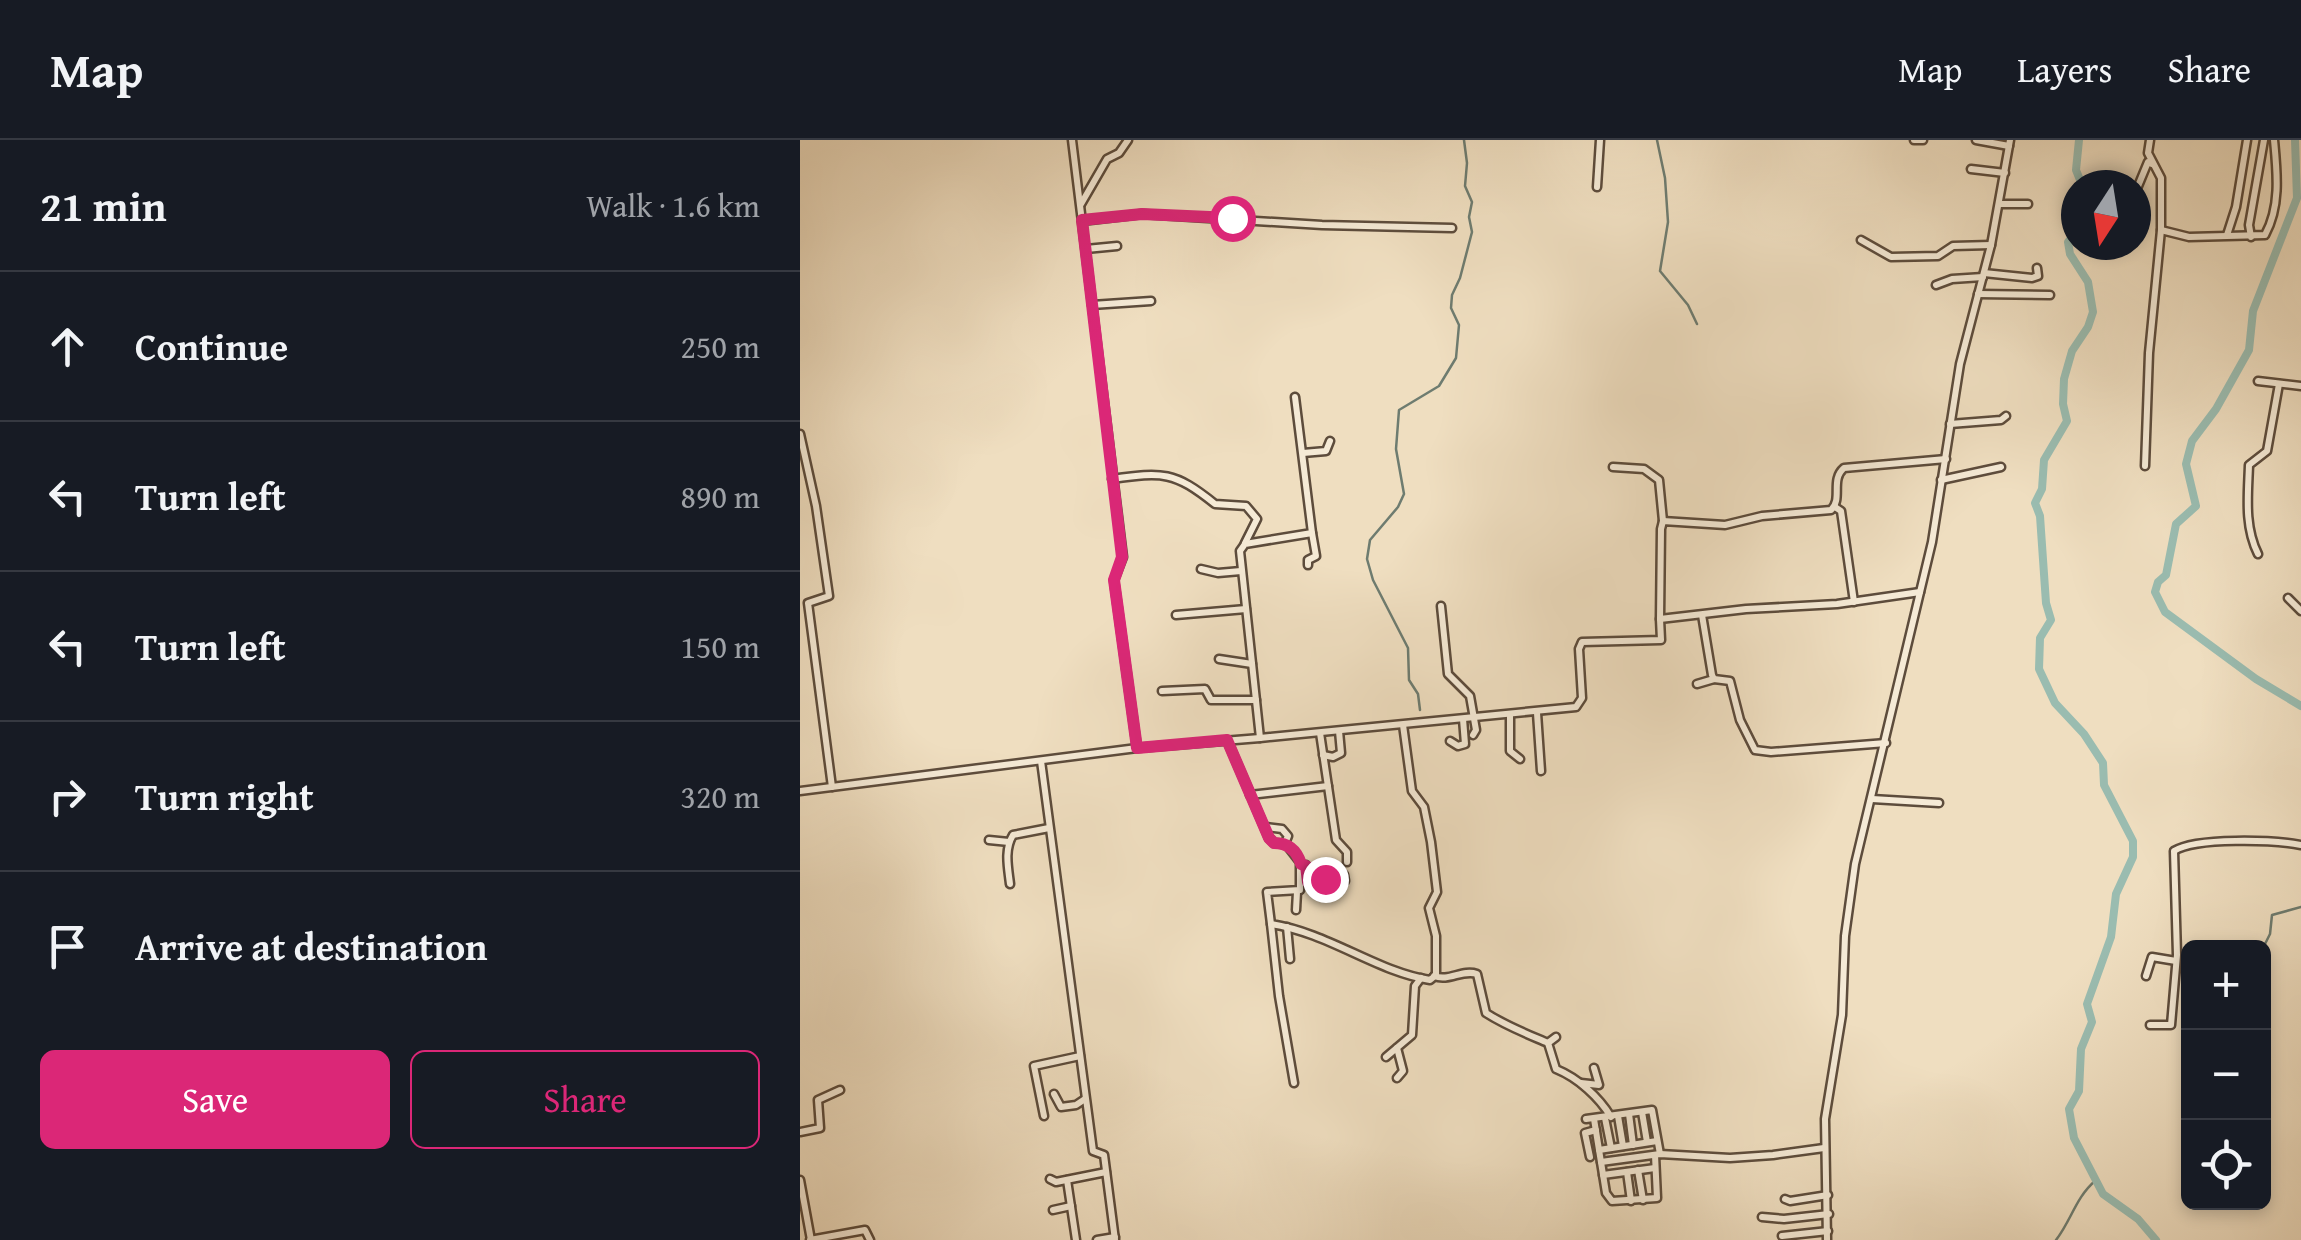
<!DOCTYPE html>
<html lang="en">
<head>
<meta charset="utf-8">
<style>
  body { margin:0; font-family:"Gentium Book Plus",serif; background:#242831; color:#f1f3f6 }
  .controls { position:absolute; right:30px; bottom:30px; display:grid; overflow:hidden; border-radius:15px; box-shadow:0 5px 15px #0003 }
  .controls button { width:90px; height:90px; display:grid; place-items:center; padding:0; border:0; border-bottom:2px solid #363941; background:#171b24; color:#f1f3f6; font:50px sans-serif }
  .compass { position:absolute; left:1261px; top:30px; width:90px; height:90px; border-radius:50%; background:#171b24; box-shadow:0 5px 15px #0003; rotate:192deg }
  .stop { position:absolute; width:30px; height:30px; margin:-22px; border:8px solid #db2777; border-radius:50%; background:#fff }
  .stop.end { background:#db2777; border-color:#fff; box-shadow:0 2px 10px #0008 }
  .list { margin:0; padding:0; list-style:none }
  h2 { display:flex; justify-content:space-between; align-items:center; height:130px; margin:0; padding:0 40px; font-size:42px }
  h2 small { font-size:32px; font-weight:400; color:#9ea1a6 }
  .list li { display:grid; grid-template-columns:65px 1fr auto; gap:30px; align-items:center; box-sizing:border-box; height:150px; padding:0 40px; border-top:2px solid #363941 }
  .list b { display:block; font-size:38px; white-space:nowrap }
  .list em { font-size:32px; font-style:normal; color:#9ea1a6 }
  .actions { display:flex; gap:20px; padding:30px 40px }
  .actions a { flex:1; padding:22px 0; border:2px solid #db2777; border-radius:15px; text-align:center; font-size:35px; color:#db2777 }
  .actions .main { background:#db2777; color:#fff }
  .icon { flex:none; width:55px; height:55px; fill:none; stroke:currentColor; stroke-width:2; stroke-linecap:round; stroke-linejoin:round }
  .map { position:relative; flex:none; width:1501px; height:1100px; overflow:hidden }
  header { display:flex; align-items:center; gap:60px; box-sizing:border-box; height:140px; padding:0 50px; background:#171b24; border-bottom:2px solid #363941 }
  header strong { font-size:48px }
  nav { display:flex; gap:55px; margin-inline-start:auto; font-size:35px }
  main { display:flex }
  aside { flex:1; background:#171b24 }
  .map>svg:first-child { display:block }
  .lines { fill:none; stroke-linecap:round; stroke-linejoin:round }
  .stream { stroke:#6e7c70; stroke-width:2.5 }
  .river { stroke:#9abcb0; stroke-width:8 }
  .minor-casing { stroke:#5d4c3c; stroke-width:11 }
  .minor { stroke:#f5ead6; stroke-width:6 }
  .route { stroke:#db2777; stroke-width:12 }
</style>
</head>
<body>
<header>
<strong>Map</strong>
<nav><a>Map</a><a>Layers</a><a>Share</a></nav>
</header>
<main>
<aside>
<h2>21 min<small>Walk · 1.6 km</small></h2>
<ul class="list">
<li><svg class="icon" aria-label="ahead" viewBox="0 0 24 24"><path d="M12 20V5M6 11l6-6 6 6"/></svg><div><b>Continue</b></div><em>250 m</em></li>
<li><svg class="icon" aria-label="left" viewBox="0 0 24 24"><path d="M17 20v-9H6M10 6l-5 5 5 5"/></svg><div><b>Turn left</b></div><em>890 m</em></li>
<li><svg class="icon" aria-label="left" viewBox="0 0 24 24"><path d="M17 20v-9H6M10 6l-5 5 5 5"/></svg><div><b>Turn left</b></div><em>150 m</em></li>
<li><svg class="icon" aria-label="right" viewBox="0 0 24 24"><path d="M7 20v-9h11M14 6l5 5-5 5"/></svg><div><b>Turn right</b></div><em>320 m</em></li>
<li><svg class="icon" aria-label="arrive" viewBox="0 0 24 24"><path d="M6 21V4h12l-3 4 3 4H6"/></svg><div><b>Arrive at destination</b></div></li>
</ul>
<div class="actions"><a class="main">Save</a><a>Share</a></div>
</aside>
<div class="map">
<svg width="1501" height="1100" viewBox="0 0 1501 1100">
  <rect width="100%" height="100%" fill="#efdec0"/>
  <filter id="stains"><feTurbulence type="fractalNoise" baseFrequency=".002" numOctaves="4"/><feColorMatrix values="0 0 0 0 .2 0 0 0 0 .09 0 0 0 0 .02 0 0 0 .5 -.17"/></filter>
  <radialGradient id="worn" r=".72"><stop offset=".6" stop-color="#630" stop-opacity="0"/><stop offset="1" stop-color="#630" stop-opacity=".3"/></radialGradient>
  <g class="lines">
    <g class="stream">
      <path d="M857,0L865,38L868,82L860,131L888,165L897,184"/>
      <path d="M620,570L618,554L609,540L608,508L573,440L567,419L570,400L598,367L604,354L596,309L599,270L639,246L656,218L659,185L651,168L652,155L660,138L672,92L669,77L672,62L665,46L667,23L664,0"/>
      <path d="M1463,808L1470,794L1472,775L1501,767"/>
      <path d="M1256,1100C1271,1081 1276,1057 1295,1041"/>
    </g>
    <g class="river">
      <path d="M1279,0L1276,30L1282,45"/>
      <path d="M1495,0L1497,58L1453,171L1449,210L1416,269L1392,301L1386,324L1396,366L1376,384L1366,435L1358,442L1355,452L1365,472L1456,539L1501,566"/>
      <path d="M1276,92L1268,102L1270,114L1288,142L1293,172L1288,187L1272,211L1264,239L1263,264L1267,281L1244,320L1242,349L1235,363L1240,376L1246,463L1251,480L1240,498L1239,529L1255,563L1284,594L1303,623L1304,645L1333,701V717L1316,754L1311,797L1287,864L1292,882L1281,909L1279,951L1269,969L1274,998L1303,1054L1338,1079L1356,1100"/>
    </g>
    <defs>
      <g id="minor">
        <path d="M272,0L323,417L314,440L337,608"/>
        <path d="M1114,0H1123"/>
        <path d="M1176,0L1209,6"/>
        <path d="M1171,29L1205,33"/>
        <path d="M797,47L800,0"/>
        <path d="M1336,51L1348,22L1352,24"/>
        <path d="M281,64L307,19L319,13L328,0"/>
        <path d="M1200,64H1228"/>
        <path d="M282,81L342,74L522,85L652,88"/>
        <path d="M1361,90L1389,97L1465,95C1481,66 1477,32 1474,0"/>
        <path d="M1427,95L1436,67L1447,0"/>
        <path d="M1451,97L1449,85L1464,0"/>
        <path d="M1061,100L1091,117L1138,116L1153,106L1191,105"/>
        <path d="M286,109L317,106"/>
        <path d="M1184,133L1232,138L1238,136L1237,128"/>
        <path d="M1136,145L1152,139L1183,137"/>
        <path d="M1178,154L1250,155"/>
        <path d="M292,165L351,161"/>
        <path d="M1458,241L1501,246"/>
        <path d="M1150,284L1201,280L1206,276"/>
        <path d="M0,294L16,366L29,456L8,463L32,647"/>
        <path d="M503,313L526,311L530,301"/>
        <path d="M1345,326L1349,213L1361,90V38L1348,13L1350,0"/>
        <path d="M813,327L844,329L859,340L863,381"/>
        <path d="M312,339C363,332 374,331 415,364L446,366L457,379L445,403"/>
        <path d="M1141,340L1201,327"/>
        <path d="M1035,367L1041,371L1054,462"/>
        <path d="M1458,414C1444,386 1448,355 1449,325L1467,311L1479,244"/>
        <path d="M508,425V420L516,416L512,393"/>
        <path d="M401,429L418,433L441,431"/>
        <path d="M1488,458L1501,471"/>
        <path d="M641,466L648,534L670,556L676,590L673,595"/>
        <path d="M376,475L446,469"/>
        <path d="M902,475L912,535L914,539L930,541L940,580L955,610L971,612L1086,603"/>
        <path d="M860,479L861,389L863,381L925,385L962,376L1031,370C1043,359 1030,340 1044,328L1146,319"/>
        <path d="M419,519L452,524"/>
        <path d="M897,544L914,539"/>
        <path d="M362,551L405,549L411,560H456"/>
        <path d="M737,573L741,631"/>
        <path d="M710,575V611L720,619"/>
        <path d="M520,593L536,700L547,712V722"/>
        <path d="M460,598L776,567L782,558L779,509L782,502L861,500L860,479L946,469L1037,464L1120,452"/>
        <path d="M427,600L469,698L474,703L486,704L500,722V750L467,752L471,784C529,793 577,832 630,840L636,835V796L629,768L637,752L631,702L624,667L612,651L603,585"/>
        <path d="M650,601L658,606L665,604L663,579"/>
        <path d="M523,615L533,617L541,613L539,591"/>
        <path d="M241,621L293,1011L304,1015L315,1100"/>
        <path d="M0,651L337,608L460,598L440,411L445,404L512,393L495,257"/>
        <path d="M450,655L528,646"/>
        <path d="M1072,659L1139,663"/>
        <path d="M466,687L482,689L488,696L485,703"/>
        <path d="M189,700L209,702"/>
        <path d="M506,725L508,742H522L531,734L544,735L545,741"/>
        <path d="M210,744C208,727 204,710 213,695L249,688"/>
        <path d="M496,770L497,752"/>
        <path d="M471,784L479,856L494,943"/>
        <path d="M487,787L490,819"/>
        <path d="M634,836C649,842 662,829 677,834L686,873C706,886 727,894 748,903"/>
        <path d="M1346,836L1352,817L1376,821"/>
        <path d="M1350,885H1371L1377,815L1374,711C1396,697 1474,700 1501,705"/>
        <path d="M756,897L748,903L756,929C778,938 799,957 811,977"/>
        <path d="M597,908L603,931L597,938"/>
        <path d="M586,917L612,895L615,846L621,838"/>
        <path d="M781,943L799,945L794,928"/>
        <path d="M254,954L261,967L276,965L285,959"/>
        <path d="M842,972L847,1002"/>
        <path d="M829,974L833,1005"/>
        <path d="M244,976L234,926L280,916"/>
        <path d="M818,976L823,1006"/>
        <path d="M805,978L811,1008"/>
        <path d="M786,979L852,970L860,1014"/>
        <path d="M794,979L806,1053L812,1061L857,1058L855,1015"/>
        <path d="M0,992L20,988L18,960L40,950"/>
        <path d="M799,1010L857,1001"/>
        <path d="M790,1017L785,993L796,990"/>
        <path d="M801,1022L860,1014L930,1018L973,1015L1024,1008"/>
        <path d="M838,1030L843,1060"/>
        <path d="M827,1032L831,1061"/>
        <path d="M803,1035L855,1028"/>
        <path d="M250,1039L256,1042L306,1032"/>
        <path d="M0,1040L11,1100"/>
        <path d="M267,1040L276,1100"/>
        <path d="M985,1059L990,1061L1028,1055"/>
        <path d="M253,1070L271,1066"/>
        <path d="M962,1077L984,1079L1029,1074"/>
        <path d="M982,1096L1028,1091"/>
        <path d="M10,1100L65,1090L70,1100"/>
        <path d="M297,1100L315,1097"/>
        <path d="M1027,1100L1025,979L1042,875L1045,796L1055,724L1132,402L1160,224L1191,105L1210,0"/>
      </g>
    </defs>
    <use href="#minor" class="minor-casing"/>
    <use href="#minor" class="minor"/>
  </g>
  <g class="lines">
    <path class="route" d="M432,78L342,74L282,80L322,417L314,440L337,608L427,600L469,698L474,703C489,703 497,711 501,724L506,726L508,742L525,739"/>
  </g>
  <rect width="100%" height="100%" filter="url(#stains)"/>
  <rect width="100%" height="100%" fill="url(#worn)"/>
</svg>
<div class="controls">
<button>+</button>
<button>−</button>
<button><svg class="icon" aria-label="locate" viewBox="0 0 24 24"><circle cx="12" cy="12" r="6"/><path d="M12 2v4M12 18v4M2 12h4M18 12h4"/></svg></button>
</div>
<svg class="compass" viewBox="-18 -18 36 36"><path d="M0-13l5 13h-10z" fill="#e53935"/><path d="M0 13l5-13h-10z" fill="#9ea1a6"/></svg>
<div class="stop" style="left:432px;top:78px"></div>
<div class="stop end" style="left:525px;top:739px"></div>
</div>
</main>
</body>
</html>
